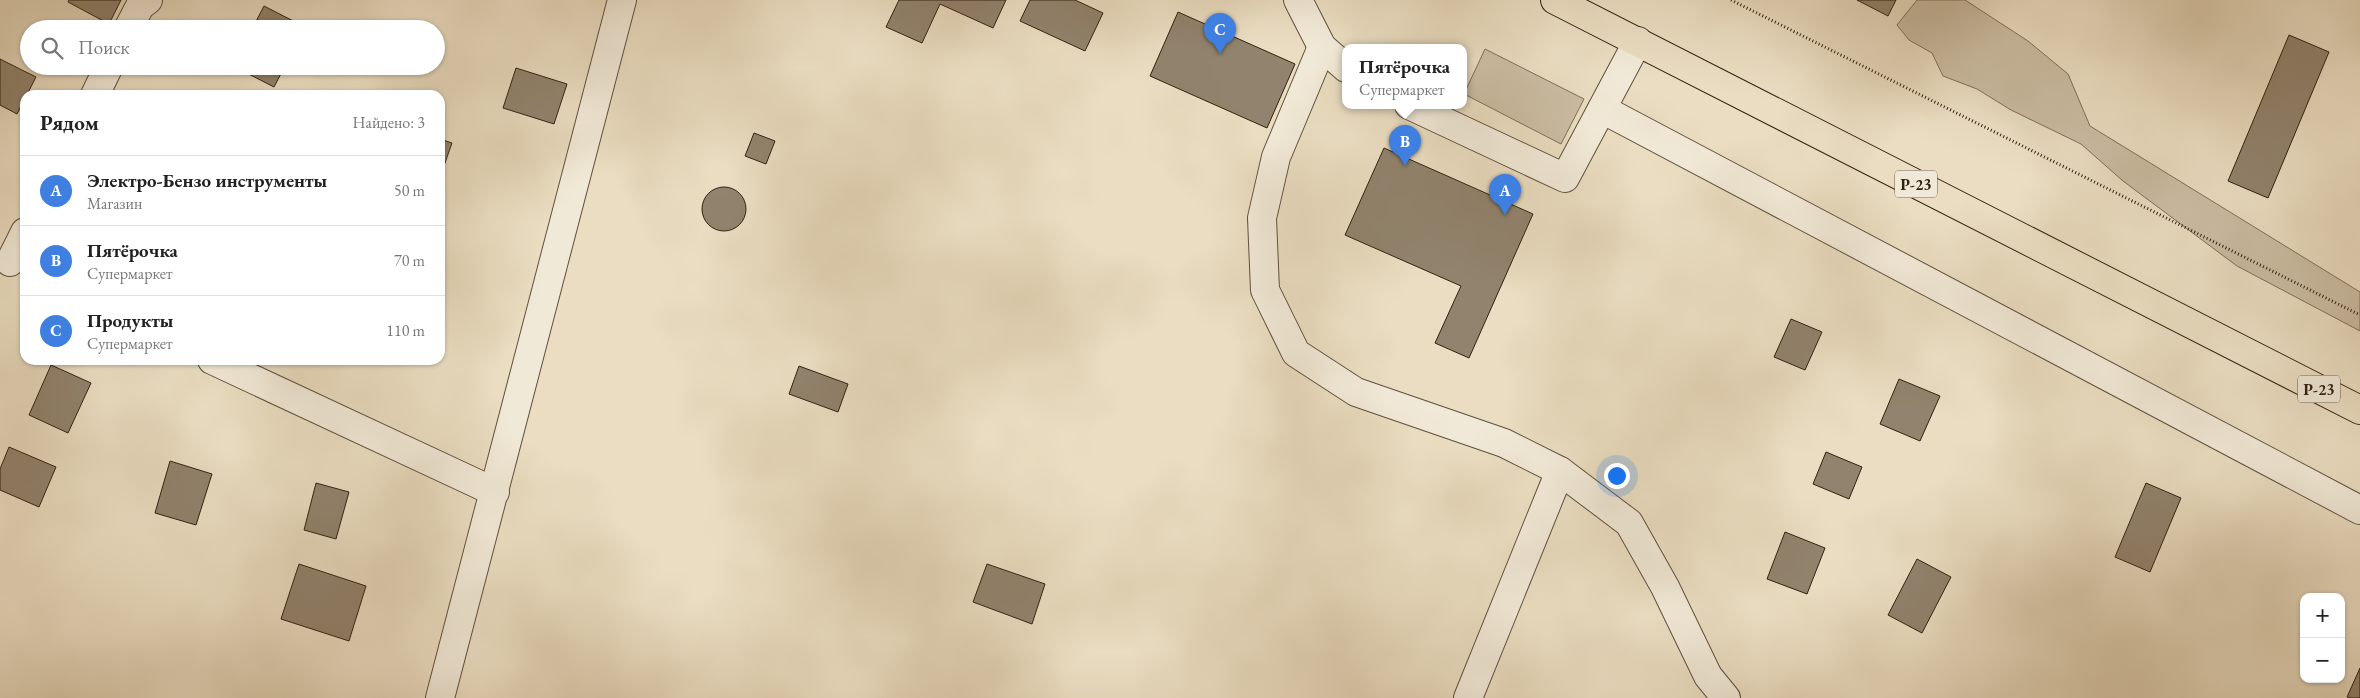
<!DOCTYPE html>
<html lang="ru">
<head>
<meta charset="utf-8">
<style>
  body { margin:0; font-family:"EB Garamond",serif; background:#f6f6f6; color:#222 }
  .controls { position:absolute; right:15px; bottom:15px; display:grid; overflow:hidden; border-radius:10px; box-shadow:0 1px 4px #0004 }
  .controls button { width:45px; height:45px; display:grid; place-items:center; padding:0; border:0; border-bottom:1px solid #e0e0e0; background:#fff; color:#222; font:25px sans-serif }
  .you { position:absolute; left:1616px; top:475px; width:18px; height:18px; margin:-12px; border:4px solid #fff; border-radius:50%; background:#1a73e8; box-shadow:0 0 0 8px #1a73e833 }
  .badge { display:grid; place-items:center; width:32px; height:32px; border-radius:50%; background:#0f766e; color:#fff; font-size:16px; font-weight:700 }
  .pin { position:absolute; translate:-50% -41px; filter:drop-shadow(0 1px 2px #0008) }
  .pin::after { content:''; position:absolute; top:26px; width:18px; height:15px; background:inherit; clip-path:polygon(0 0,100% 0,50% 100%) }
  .popup { position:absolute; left:1342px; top:44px; width:125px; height:65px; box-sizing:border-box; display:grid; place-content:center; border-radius:10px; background:#fff; filter:drop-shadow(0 1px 4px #0005); font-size:16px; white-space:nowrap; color:#767676 }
  .popup b { font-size:19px; color:#222 }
  .popup::after { content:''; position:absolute; left:50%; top:100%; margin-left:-10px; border:10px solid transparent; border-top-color:#fff }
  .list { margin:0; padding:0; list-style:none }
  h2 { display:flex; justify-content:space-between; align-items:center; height:65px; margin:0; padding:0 20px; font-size:21px }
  h2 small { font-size:16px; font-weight:400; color:#767676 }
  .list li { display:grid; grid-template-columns:32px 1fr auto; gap:15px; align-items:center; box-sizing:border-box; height:70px; padding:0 20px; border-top:1px solid #e0e0e0 }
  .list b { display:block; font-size:19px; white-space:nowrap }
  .list p { margin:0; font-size:16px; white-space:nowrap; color:#767676 }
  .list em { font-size:16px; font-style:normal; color:#767676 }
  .icon { flex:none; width:28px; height:28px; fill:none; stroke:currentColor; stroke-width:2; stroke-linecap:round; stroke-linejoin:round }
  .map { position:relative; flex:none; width:2360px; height:698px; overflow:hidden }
  .search { position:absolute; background:#fff; box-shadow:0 1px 4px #0004; left:20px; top:20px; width:425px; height:55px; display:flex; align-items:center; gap:12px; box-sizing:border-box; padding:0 18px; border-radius:28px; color:#767676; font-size:19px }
  .panel { position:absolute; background:#fff; box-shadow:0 1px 4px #0004; left:20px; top:90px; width:425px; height:275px; border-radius:15px }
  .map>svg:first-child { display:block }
  .green { fill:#cbbda3; stroke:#7e6f5a }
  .building { fill:#91836d; stroke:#312112 }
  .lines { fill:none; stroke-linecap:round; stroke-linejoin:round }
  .minor-casing { stroke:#5f503e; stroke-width:30 }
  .major-casing { stroke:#312112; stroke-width:30 }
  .path { stroke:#312112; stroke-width:3; stroke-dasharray:1 2.5; stroke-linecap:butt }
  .minor { stroke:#f1e9d7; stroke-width:28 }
  .major { stroke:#eaddc1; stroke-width:28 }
  .labels { text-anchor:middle; stroke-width:4; stroke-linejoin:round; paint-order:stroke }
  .shield { fill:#f1e9d7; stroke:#6b5d4d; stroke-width:1 }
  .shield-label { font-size:16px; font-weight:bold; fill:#312112 }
</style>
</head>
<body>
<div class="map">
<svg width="2360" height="698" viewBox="0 0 2360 698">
  <rect width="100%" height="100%" fill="#eaddc1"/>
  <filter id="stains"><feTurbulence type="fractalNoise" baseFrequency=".004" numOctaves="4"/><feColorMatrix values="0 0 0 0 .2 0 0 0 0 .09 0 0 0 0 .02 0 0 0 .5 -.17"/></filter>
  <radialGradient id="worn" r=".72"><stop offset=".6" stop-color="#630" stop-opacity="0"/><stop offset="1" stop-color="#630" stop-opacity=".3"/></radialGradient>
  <g class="green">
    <path d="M1917,0H1965L2028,41L2068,74L2090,126L2360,292V331L2237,266L2123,181L2081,144L2011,110L1977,89L1943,76L1932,53L1909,40L1897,25Z"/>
    <path d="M1485,49L1584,99L1561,144L1464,94Z"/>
  </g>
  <g class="building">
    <path d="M69,0H121L109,24L68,2Z"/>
    <path d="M899,0H1006L993,28L940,4L922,43L886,27Z"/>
    <path d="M1030,0H1075L1103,13L1085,51L1020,21Z"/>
    <path d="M1857,0H1896L1888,16Z"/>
    <path d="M264,6L305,27L304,29H252Z"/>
    <path d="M1178,12L1295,64L1267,128L1150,76Z"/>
    <path d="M2289,35L2329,52L2268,198L2228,181Z"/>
    <path d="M0,59L36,77L17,114L0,105Z"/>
    <path d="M233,66H285L274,87Z"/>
    <path d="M516,68L567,84L554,124L503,108Z"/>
    <path d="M754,133L775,141L766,164L745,156Z"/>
    <path d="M440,139L452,143L440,177Z"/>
    <path d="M1384,148L1533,214L1469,358L1435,343L1461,286L1345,235Z"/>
    <circle cx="724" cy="209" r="22"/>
    <path d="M1791,319L1822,332L1805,370L1774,357Z"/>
    <path d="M51,365L91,383L68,433L29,415Z"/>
    <path d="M799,366L848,384L838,412L789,394Z"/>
    <path d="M1899,379L1940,396L1920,441L1880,424Z"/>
    <path d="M9,447L56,467L39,507L0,490V469Z"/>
    <path d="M1826,452L1862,467L1849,499L1813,484Z"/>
    <path d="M170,461L212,474L196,525L155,513Z"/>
    <path d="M316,483L349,492L336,539L304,530Z"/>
    <path d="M2146,483L2181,498L2150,572L2115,557Z"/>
    <path d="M1785,532L1825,548L1807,594L1767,579Z"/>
    <path d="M1917,559L1951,577L1922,633L1888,615Z"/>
    <path d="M299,564L366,586L349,641L281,619Z"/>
    <path d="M987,564L1045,584L1032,624L973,602Z"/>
    <path d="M2360,668V698H2351L2347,697Z"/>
  </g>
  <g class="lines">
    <defs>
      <g id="minor">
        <path d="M1298,0L1322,47L1346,68"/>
        <path d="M128,29L140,6L148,0"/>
        <path d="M1322,47L1276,157L1262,218L1265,290L1296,353L1356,392L1504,443L1560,471L1629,523L1665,587L1708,676L1726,698"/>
        <path d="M95,95L109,66"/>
        <path d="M1409,105L1565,178L1638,41"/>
        <path d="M1602,109L2360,510"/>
        <path d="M10,262L25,232"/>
        <path d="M212,360L495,492"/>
        <path d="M440,698L622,0"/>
        <path d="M1468,698L1560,471"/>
      </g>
      <path id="major" d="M1555,0L2360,410"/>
    </defs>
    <use href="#minor" class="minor-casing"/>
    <use href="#major" class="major-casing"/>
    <path class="path" d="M1731,0L2360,315"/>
    <use href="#minor" class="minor"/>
    <use href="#major" class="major"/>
  </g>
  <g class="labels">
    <g class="shield">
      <rect x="1895" y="170.5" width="42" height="27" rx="4"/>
      <rect x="2298" y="375.5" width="42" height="27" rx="4"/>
    </g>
    <g class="shield-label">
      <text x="1916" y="190">Р-23</text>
      <text x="2319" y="395">Р-23</text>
    </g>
  </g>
  <rect width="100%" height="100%" filter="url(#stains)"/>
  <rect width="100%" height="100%" fill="url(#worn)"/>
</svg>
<div class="controls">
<button>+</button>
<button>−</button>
</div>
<div class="you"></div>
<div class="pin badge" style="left:1505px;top:215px;background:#3f7fe0">A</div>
<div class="pin badge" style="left:1405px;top:166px;background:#3f7fe0">B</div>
<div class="popup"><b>Пятёрочка</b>Супермаркет</div>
<div class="pin badge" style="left:1220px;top:54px;background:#3f7fe0">C</div>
<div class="search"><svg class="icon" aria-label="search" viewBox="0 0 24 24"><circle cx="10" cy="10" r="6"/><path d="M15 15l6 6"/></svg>Поиск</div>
<section class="panel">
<h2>Рядом<small>Найдено: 3</small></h2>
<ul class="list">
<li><span class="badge" style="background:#3f7fe0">A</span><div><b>Электро-Бензо инструменты</b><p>Магазин</p></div><em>50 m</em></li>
<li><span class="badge" style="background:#3f7fe0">B</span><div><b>Пятёрочка</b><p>Супермаркет</p></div><em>70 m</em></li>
<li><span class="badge" style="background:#3f7fe0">C</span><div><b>Продукты</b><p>Супермаркет</p></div><em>110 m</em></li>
</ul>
</section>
</div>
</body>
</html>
